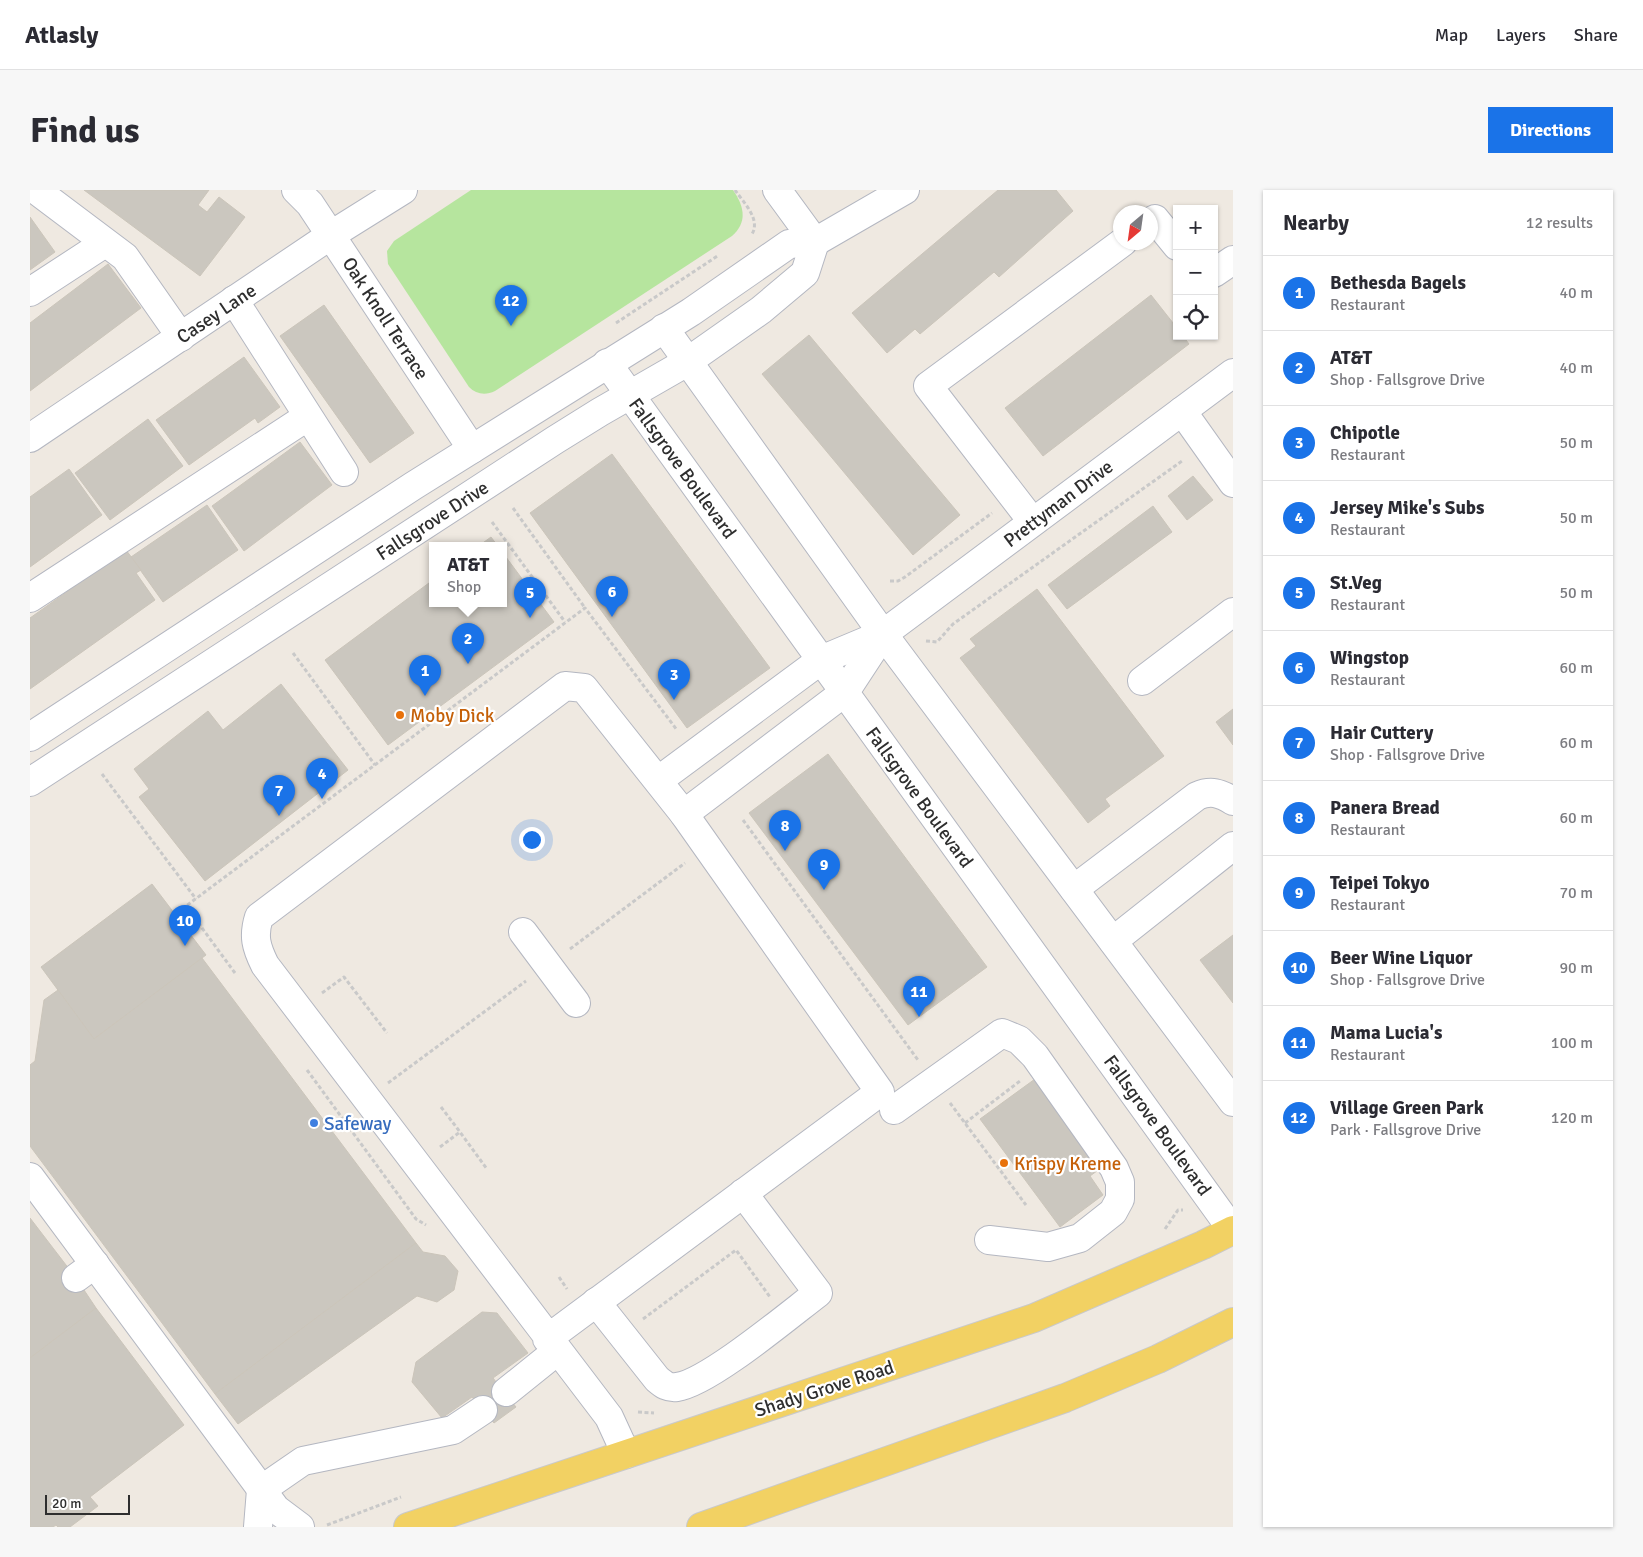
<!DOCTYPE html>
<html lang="en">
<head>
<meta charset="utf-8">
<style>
  body { margin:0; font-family:Signika,sans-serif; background:#f7f7f7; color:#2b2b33 }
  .controls { position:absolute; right:15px; top:15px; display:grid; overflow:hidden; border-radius:0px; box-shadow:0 1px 4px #0004 }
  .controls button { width:45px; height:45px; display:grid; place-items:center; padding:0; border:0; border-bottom:1px solid #e1e1e2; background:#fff; color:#2b2b33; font:25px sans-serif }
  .compass { position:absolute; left:1083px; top:15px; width:45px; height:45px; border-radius:50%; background:#fff; box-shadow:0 1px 4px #0004; rotate:209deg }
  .scale { position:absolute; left:15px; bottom:12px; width:85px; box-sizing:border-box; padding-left:5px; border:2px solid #2e2e2e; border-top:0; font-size:14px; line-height:18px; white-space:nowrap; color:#2e2e2e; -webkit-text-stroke:4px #fff; paint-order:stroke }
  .you { position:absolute; left:501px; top:649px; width:18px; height:18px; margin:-12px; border:4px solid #fff; border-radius:50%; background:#1a73e8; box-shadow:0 0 0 8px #1a73e833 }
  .badge { display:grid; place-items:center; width:32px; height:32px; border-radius:50%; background:#1a73e8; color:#fff; font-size:16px; font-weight:700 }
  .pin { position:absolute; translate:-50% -41px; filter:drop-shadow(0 1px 2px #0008) }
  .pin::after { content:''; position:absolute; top:26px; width:18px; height:15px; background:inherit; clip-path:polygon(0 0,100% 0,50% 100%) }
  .popup { position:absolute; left:399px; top:352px; width:78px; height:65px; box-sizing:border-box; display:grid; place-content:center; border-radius:0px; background:#fff; filter:drop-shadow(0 1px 4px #0005); font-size:16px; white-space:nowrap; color:#7c7c81 }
  .popup b { font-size:19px; color:#2b2b33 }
  .popup::after { content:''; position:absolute; left:50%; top:100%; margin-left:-10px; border:10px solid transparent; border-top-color:#fff }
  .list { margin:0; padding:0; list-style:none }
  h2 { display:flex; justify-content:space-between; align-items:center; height:65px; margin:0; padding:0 20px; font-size:21px }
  h2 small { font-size:16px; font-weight:400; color:#7c7c81 }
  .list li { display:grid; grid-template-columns:32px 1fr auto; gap:15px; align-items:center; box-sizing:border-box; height:75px; padding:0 20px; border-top:1px solid #e1e1e2 }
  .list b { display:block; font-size:19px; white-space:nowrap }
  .list p { margin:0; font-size:16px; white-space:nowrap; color:#7c7c81 }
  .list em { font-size:16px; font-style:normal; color:#7c7c81 }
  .icon { flex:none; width:28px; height:28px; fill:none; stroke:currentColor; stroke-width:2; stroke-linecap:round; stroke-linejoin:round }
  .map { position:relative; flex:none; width:1203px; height:1337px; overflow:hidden; border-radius:0px }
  header { display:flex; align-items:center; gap:30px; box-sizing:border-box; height:70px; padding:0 25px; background:#fff; border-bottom:1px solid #e1e1e2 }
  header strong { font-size:24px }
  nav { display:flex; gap:28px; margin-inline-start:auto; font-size:18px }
  .intro { display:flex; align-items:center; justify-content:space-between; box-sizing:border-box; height:120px; padding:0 30px }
  h1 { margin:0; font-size:35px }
  .button { padding:12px 22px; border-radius:0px; background:#1a73e8; color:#fff; font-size:18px; font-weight:700 }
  main { display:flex; gap:30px; padding:0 30px }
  aside { flex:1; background:#fff; border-radius:0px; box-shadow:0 1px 4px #0004 }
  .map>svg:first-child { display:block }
  .green { fill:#b6e59e }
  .building { fill:#cbc7bf; stroke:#cbc5ba }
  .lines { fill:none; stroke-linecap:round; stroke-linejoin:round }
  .minor-casing { stroke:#b4b7c1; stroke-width:30 }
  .major-casing { stroke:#c9c9c9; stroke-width:30 }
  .path { stroke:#c9c9c9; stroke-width:3; stroke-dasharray:4 2.5; stroke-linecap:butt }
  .minor { stroke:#fff; stroke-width:28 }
  .major { stroke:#f2d163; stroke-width:28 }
  .food-dot { fill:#e8710a; stroke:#fff; stroke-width:2 }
  .shop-dot { fill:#3f7fe0; stroke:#fff; stroke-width:2 }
  .labels { text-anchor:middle; stroke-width:4.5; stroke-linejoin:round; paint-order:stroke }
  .street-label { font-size:19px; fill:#2e2e2e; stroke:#fff }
  .food-label { font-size:19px; fill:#c56008; stroke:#fff; text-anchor:start }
  .shop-label { font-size:19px; fill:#366cbe; stroke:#fff; text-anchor:start }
</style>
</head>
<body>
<header>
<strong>Atlasly</strong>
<nav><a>Map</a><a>Layers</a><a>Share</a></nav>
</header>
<div class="intro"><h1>Find us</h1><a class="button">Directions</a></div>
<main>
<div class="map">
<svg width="1203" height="1337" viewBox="0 0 1203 1337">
  <rect width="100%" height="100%" fill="#efe9e1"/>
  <path class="green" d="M441,0H703C714,16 718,32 702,46L465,201C455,206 446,204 439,197L358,74L357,61L364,51Z"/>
  <g class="building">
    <path d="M54,0H179L168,15L177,22L189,7L215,27L170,86Z"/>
    <path d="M968,0H1026L1043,21L969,87L964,82L890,144L885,139L857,163L822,123Z"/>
    <path d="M0,27L25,62L0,80Z"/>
    <path d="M78,74L111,118L0,201V133Z"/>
    <path d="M1121,105L1147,138V146H1153L1159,154L1013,266L975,218Z"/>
    <path d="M294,115L384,243L340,273L250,146Z"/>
    <path d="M779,145L930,325L883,365L732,184Z"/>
    <path d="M214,167L250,217L228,233L225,228L159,275L126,230Z"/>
    <path d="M118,229L153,276L80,330L45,283Z"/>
    <path d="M270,252L302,295L214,361L182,316Z"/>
    <path d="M582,264L740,478L657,538L500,323Z"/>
    <path d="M39,279L72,325L0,377V307Z"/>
    <path d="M1163,286L1183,310L1157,330L1138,306Z"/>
    <path d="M177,315L208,360L133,412L101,367Z"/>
    <path d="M1123,316L1142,342L1037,419L1018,395Z"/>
    <path d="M461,347L467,355H450Z"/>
    <path d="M96,360L111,380L106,383L125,410L0,499V428Z"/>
    <path d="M473,363L524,432L358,555L295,470L403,390V413H473Z"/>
    <path d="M1007,399L1134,566L1075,609L1080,616L1058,633L930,468L946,456L940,449Z"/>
    <path d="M251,494L318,580L175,691L109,607L119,599L104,579L178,521L193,540Z"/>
    <path d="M1203,519V555L1186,532Z"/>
    <path d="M798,564L957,777L878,835L719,623Z"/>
    <path d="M122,694L176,765L64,849L11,777Z"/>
    <path d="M1203,745V813L1170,770Z"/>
    <path d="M172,768L386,1053L185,1204L0,956V875L5,871L14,810L28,800L64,849Z"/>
    <path d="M1005,889L1071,978L1060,986L1073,1005L1030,1037L950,929Z"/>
    <path d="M0,1028L46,1088L66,1118L0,1168Z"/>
    <path d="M386,1053L393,1062L415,1066L428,1081L424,1100L407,1112L387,1106L208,1234L185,1204Z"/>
    <path d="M66,1118L154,1235L60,1307L68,1316L40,1337H28L26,1335L23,1337H0V1168Z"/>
    <path d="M452,1122L467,1123L498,1163L463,1188L486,1217L464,1233L442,1207L412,1228L382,1192L386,1172Z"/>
  </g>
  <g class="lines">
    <defs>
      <g id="minor">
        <path d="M6,0L95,67L151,147"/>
        <path d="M266,0L280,14L442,259"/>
        <path d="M747,0L785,52"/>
        <path d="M1120,32L1125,29L1147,56"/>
        <path d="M1184,83L1203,70"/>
        <path d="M0,102L75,53"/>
        <path d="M204,110L314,282"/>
        <path d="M634,138L853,444L1203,912"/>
        <path d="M577,173L1203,1041"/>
        <path d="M1152,221L1203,293"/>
        <path d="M0,248L301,45L373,0"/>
        <path d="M1002,331L898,196L1093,52"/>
        <path d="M0,408L277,227"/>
        <path d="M1112,491L1203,422"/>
        <path d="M0,547L383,296L661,122L759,54L785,52L875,0"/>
        <path d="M629,590L791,470L853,444L1203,183"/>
        <path d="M0,592L525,250L570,222L657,172L731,120L775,83L785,52"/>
        <path d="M654,624L815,502L853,444"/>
        <path d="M1044,699L1167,606C1181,600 1190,603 1203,611"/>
        <path d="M493,742L546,813"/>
        <path d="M1083,751L1203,656"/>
        <path d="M864,920L972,843L989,850L1005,866L1084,978L1090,992V1009L1083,1022L1050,1048L1018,1057L959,1050"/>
        <path d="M0,987L246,1319L270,1337"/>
        <path d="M46,1088L65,1074"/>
        <path d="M566,1112L627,1189C634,1195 638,1198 647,1197C678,1193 759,1125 788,1103L713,1003"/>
        <path d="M517,1149L850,902L654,624L554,498L535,496L229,727C223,746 226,757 235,775L579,1227L596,1264"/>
        <path d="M476,1202L527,1161"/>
        <path d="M231,1300L273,1271L423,1240L453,1220"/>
        <path d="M228,1337L231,1300"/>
      </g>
      <g id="major">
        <path d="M378,1337L1004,1128L1173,1055L1203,1040"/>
        <path d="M671,1337L1035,1208L1128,1169L1203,1132"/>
      </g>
    </defs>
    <use href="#minor" class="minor-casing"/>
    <use href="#major" class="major-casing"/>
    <g class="path">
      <path d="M705,0C713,12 731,29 722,44"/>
      <path d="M586,133L689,65"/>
      <path d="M483,318L555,418"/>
      <path d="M462,332L535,432"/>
      <path d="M860,391H868L875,387L962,323"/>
      <path d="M896,451L907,452L923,434L1152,271"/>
      <path d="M263,463L345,575"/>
      <path d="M72,584L166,709"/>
      <path d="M713,630L888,870"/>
      <path d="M540,759L655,673"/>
      <path d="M205,783L156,716L555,418L647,540"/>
      <path d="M292,803L314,787L357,843"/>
      <path d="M277,880L386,1029L396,1035"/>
      <path d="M358,893L496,791"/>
      <path d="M920,913L996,1015"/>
      <path d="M411,917L430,942"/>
      <path d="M935,933L990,891"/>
      <path d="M410,957L430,942L457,979"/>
      <path d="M1135,1039L1148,1020H1153"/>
      <path d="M529,1087L537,1099"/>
      <path d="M613,1129L706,1060L740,1107"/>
      <path d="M608,1222L624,1223"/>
      <path d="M297,1335L371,1307"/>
    </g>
    <use href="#minor" class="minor"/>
    <use href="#major" class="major"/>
  </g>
  <g class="food-dot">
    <circle cx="370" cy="525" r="5"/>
    <circle cx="974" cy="973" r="5"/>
  </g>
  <circle class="shop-dot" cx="284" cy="933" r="5"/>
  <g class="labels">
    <g class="street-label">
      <text transform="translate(186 123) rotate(-34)" y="7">Casey Lane</text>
      <text transform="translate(356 128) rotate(57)" y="7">Oak Knoll Terrace</text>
      <text transform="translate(653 278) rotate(54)" y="7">Fallsgrove Boulevard</text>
      <text transform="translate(1028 313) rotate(-37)" y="7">Prettyman Drive</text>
      <text transform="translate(402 330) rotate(-33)" y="7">Fallsgrove Drive</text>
      <text transform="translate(890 607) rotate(54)" y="7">Fallsgrove Boulevard</text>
      <text transform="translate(1128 935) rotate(54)" y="7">Fallsgrove Boulevard</text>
      <text transform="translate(794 1198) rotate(-18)" y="7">Shady Grove Road</text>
    </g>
    <g class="food-label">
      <text x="380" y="532">Moby Dick</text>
      <text x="984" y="980">Krispy Kreme</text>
    </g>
    <g class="shop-label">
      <text x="294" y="940">Safeway</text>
    </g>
  </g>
</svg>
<div class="controls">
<button>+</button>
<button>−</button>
<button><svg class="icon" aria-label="locate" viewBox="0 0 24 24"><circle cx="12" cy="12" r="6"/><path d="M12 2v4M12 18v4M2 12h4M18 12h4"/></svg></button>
</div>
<svg class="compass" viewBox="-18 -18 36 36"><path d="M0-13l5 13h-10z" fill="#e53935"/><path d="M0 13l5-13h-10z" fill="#7c7c81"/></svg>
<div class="scale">20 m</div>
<div class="you"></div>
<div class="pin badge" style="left:395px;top:506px">1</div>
<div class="pin badge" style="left:438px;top:474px">2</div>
<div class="popup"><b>AT&amp;T</b>Shop</div>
<div class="pin badge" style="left:644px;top:510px">3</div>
<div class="pin badge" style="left:292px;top:609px">4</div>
<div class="pin badge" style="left:500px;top:428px">5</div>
<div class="pin badge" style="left:582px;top:427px">6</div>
<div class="pin badge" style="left:249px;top:626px">7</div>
<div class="pin badge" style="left:755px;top:661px">8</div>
<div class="pin badge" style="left:794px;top:700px">9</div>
<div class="pin badge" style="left:155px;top:756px">10</div>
<div class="pin badge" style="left:889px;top:827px">11</div>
<div class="pin badge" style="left:481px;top:136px">12</div>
</div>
<aside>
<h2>Nearby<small>12 results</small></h2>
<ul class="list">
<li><span class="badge">1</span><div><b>Bethesda Bagels</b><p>Restaurant</p></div><em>40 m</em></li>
<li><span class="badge">2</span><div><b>AT&amp;T</b><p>Shop · Fallsgrove Drive</p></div><em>40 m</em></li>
<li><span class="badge">3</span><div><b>Chipotle</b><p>Restaurant</p></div><em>50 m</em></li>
<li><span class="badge">4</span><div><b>Jersey Mike's Subs</b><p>Restaurant</p></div><em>50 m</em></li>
<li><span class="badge">5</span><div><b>St.Veg</b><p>Restaurant</p></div><em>50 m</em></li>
<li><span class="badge">6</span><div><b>Wingstop</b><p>Restaurant</p></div><em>60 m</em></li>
<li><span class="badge">7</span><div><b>Hair Cuttery</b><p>Shop · Fallsgrove Drive</p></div><em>60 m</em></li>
<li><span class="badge">8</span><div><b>Panera Bread</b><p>Restaurant</p></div><em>60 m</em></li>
<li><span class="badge">9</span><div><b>Teipei Tokyo</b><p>Restaurant</p></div><em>70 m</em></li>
<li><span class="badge">10</span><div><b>Beer Wine Liquor</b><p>Shop · Fallsgrove Drive</p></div><em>90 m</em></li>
<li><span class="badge">11</span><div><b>Mama Lucia's</b><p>Restaurant</p></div><em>100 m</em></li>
<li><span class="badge">12</span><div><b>Village Green Park</b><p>Park · Fallsgrove Drive</p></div><em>120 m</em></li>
</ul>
</aside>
</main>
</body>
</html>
